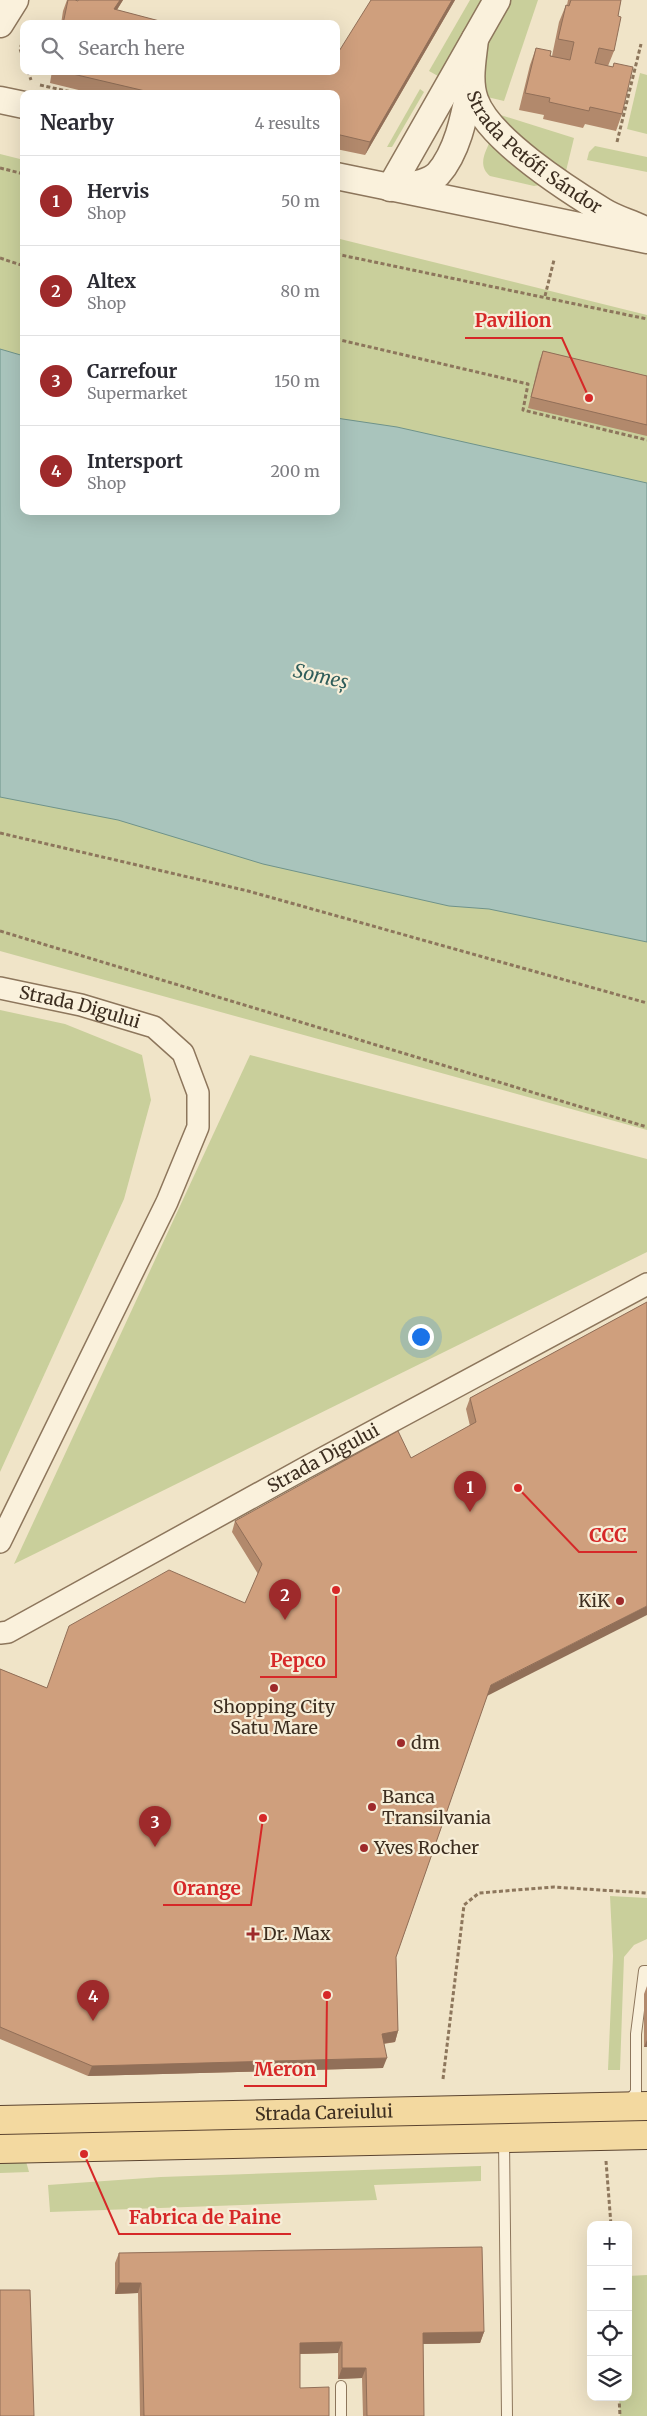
<!DOCTYPE html>
<html lang="en">
<head>
<meta charset="utf-8">
<style>
  body { margin:0; font-family:Merriweather,serif; background:#f7f7f7; color:#2b2b33 }
  .controls { position:absolute; right:15px; bottom:15px; display:grid; overflow:hidden; border-radius:10px; box-shadow:0 5px 20px #0002 }
  .controls button { width:45px; height:45px; display:grid; place-items:center; padding:0; border:0; border-bottom:1px solid #e1e1e2; background:#fff; color:#2b2b33; font:25px sans-serif }
  .you { position:absolute; left:420px; top:1336px; width:18px; height:18px; margin:-12px; border:4px solid #fff; border-radius:50%; background:#1a73e8; box-shadow:0 0 0 8px #1a73e833 }
  .badge { display:grid; place-items:center; width:32px; height:32px; border-radius:50%; background:#9e2a2b; color:#fff; font-size:16px; font-weight:700 }
  .pin { position:absolute; translate:-50% -41px; filter:drop-shadow(0 1px 2px #0008) }
  .pin::after { content:''; position:absolute; top:26px; width:18px; height:15px; background:inherit; clip-path:polygon(0 0,100% 0,50% 100%) }
  .list { margin:0; padding:0; list-style:none }
  h2 { display:flex; justify-content:space-between; align-items:center; height:65px; margin:0; padding:0 20px; font-size:21px }
  h2 small { font-size:16px; font-weight:400; color:#7c7c81 }
  .list li { display:grid; grid-template-columns:32px 1fr auto; gap:15px; align-items:center; box-sizing:border-box; height:90px; padding:0 20px; border-top:1px solid #e1e1e2 }
  .list b { display:block; font-size:19px; white-space:nowrap }
  .list p { margin:0; font-size:16px; white-space:nowrap; color:#7c7c81 }
  .list em { font-size:16px; font-style:normal; color:#7c7c81 }
  .icon { flex:none; width:28px; height:28px; fill:none; stroke:currentColor; stroke-width:2; stroke-linecap:round; stroke-linejoin:round }
  .map { position:relative; flex:none; width:647px; height:2416px; overflow:hidden }
  .search { position:absolute; background:#fff; box-shadow:0 5px 20px #0002; left:20px; top:20px; width:320px; height:55px; display:flex; align-items:center; gap:12px; box-sizing:border-box; padding:0 18px; border-radius:10px; color:#7c7c81; font-size:19px }
  .panel { position:absolute; background:#fff; box-shadow:0 5px 20px #0002; left:20px; top:90px; width:320px; height:425px; border-radius:10px }
  .map>svg:first-child { display:block }
  .green { fill:#c9cf9b }
  .water { fill:#a9c4bc; stroke:#6f938a }
  .lines { fill:none; stroke-linecap:round; stroke-linejoin:round }
  .service-casing { stroke:#8d765c; stroke-width:12 }
  .minor-casing { stroke:#8d765c; stroke-width:24 }
  .tertiary-casing { stroke:#8d765c; stroke-width:29 }
  .primary-casing { stroke:#5b4430; stroke-width:30 }
  .path { stroke:#8d765c; stroke-width:3; stroke-dasharray:4 2.5; stroke-linecap:butt }
  .service { stroke:#faf1dc; stroke-width:10 }
  .minor { stroke:#faf1dc; stroke-width:21 }
  .tertiary { stroke:#faf1dc; stroke-width:26 }
  .primary { stroke:#f3d9a0; stroke-width:28 }
  .wall { fill:#b2896c }
  .shaded-wall { fill:#916f58 }
  .building { fill:#cf9f7d; stroke:#916f58 }
  .poi-dot { fill:#9e2a2b; stroke:#f7eed8; stroke-width:2 }
  .labels { text-anchor:middle; stroke-width:4.5; stroke-linejoin:round; paint-order:stroke }
  .street-label { font-size:18px; fill:#3d2e20; stroke:#f7eed8 }
  .poi-label { font-size:18px; fill:#3d2e20; stroke:#f7eed8; text-anchor:start }
  .water-label { font-size:19px; font-style:italic; fill:#2f5d5a; stroke:#f7eed8 }
  .leader { fill:none; stroke:#d62828; stroke-width:2 }
  .callout-dot { fill:#d62828; stroke:#f7eed8; stroke-width:2 }
  .callout-label { font-size:19px; text-anchor:middle; font-weight:bold; fill:#d62828; stroke:#f7eed8; stroke-width:4.5; stroke-linejoin:round; paint-order:stroke }
</style>
</head>
<body>
<div class="map">
<svg width="647" height="2416" viewBox="0 0 647 2416">
  <rect width="100%" height="100%" fill="#f0e4c8"/>
  <g class="green">
    <path d="M470,0H482L438,76L429,71Z"/>
    <path d="M507,0H538L504,101L483,96L484,56L490,32Z"/>
    <path d="M640,73L647,75V134L627,129Z"/>
    <path d="M420,89L424,92L392,147H387Z"/>
    <path d="M488,111L574,138L566,171L540,161Z"/>
    <path d="M492,137L540,181V185L534,186L490,176C476,165 487,149 492,137Z"/>
    <path d="M595,146L647,157V172L587,160L589,152Z"/>
    <path d="M0,154L24,160V511H336V238L647,315V1130L0,951Z"/>
    <path d="M0,1010L65,1024L142,1055L151,1100L124,1199L0,1472Z"/>
    <path d="M250,1055L647,1159V1252L14,1564Z"/>
    <path d="M610,1896L647,1898V1939L634,1945L624,1957L620,2070H608L613,1956Z"/>
    <path d="M24,2154L29,2172L0,2173V2155Z"/>
    <path d="M481,2166V2181L374,2185L377,2200L50,2212L48,2185L161,2177Z"/>
    <path d="M647,2275V2416H620L619,2397H628V2276Z"/>
  </g>
  <path class="water" d="M0,349L24,356V511H336V418L397,427L647,483V942L489,909L449,906L263,864L118,820L0,797Z"/>
  <g class="lines">
    <defs>
      <g id="service">
        <path d="M627,2103L636,2092V2034L644,1971H647"/>
        <path d="M504,2140L507,2416"/>
        <path d="M341,2416V2386"/>
      </g>
      <g id="minor">
        <path id="s1" d="M0,988L81,1005L154,1027L183,1053L198,1093V1127L167,1202L0,1542"/>
        <path id="s2" d="M0,1633L8,1632L305,1468L647,1284"/>
      </g>
      <g id="tertiary">
        <path d="M0,24L15,0"/>
        <path id="s3" d="M475,39C473,59 468,81 475,100C489,139 567,189 603,211C614,218 628,222 641,228"/>
        <path d="M0,100L24,105"/>
        <path d="M336,176L647,240"/>
        <path d="M398,187C411,185 428,184 438,174C459,150 465,112 471,82"/>
        <path d="M390,188L497,0"/>
      </g>
      <g id="primary">
        <path id="s4" d="M0,2120L647,2106"/>
        <path d="M0,2149L647,2135"/>
      </g>
    </defs>
    <use href="#service" class="service-casing"/>
    <use href="#minor" class="minor-casing"/>
    <use href="#tertiary" class="tertiary-casing"/>
    <use href="#primary" class="primary-casing"/>
    <g class="path">
      <path d="M24,37L20,49L24,60"/>
      <path d="M28,71L31,80"/>
      <path d="M40,85L80,94"/>
      <path d="M617,142L641,44"/>
      <path d="M0,168L24,174"/>
      <path d="M336,254L647,319"/>
      <path d="M0,258L24,266"/>
      <path d="M545,296L554,260"/>
      <path d="M336,339L528,384L523,410L647,440"/>
      <path d="M0,833L248,891L647,1003"/>
      <path d="M0,931L647,1127"/>
      <path d="M443,2079L464,1905L479,1893L554,1887L647,1893"/>
      <path d="M606,2161L611,2225"/>
      <path d="M619,2397L620,2416"/>
    </g>
    <use href="#service" class="service"/>
    <use href="#minor" class="minor"/>
    <use href="#tertiary" class="tertiary"/>
    <use href="#primary" class="primary"/>
  </g>
  <g class="wall">
    <path d="M67,0H75L78,1V0H123L117,10L171,24H61L63,11Z"/>
    <path d="M371,0H455L365,155L336,149V94H95L50,83L52,71H336Z"/>
    <path d="M568,0H621L618,16L614,51L608,66L613,67L614,63L622,114L616,131L585,124L583,128L543,119L544,115L519,110L530,65L536,48L552,56L559,22L566,5H567Z"/>
    <path d="M543,351L647,376V436L528,408L539,362Z"/>
    <path d="M647,1302L487,1696L396,1957L398,2031L395,2042L384,2044L383,2068L88,2076L0,2039V1669L47,1688L245,1603L258,1574L232,1532L235,1521L411,1458L470,1426L466,1409L470,1398Z"/>
    <path d="M647,1986V2047H644V1994Z"/>
    <path d="M119,2253L484,2332L480,2343L423,2344L424,2416H363L362,2378L338,2379V2353L300,2354V2388L329,2416H140L138,2293L115,2294V2263Z"/>
  </g>
  <g class="shaded-wall">
    <path d="M120,0H123L109,22L114,9Z"/>
    <path d="M452,0H455L365,155L370,142Z"/>
    <path d="M647,1606V1615L487,1696L491,1685Z"/>
    <path d="M398,2031L395,2042L378,2044L382,2034Z"/>
    <path d="M647,2040V2047H644Z"/>
    <path d="M387,2058L383,2068L88,2076L92,2066Z"/>
    <path d="M119,2283H141L138,2293L115,2294Z"/>
    <path d="M484,2332L480,2343L419,2344L423,2333Z"/>
    <path d="M342,2342L338,2353L296,2354L300,2343Z"/>
    <path d="M342,2368H366L362,2378L338,2379Z"/>
  </g>
  <g class="building">
    <path d="M68,0H75L78,1V0H120L114,9L171,24H63Z"/>
    <path d="M371,0H452L370,142L336,134V94H158L60,71H336V56Z"/>
    <path d="M571,0H621L618,16L621,17L614,51L599,48L595,63L613,67L614,63L633,67L622,114L590,107L589,111L549,102L550,98L525,93L536,48L551,51L550,56L570,60L574,42L558,39L566,5L569,6Z"/>
    <path d="M543,351L647,376V425L531,397Z"/>
    <path d="M647,1302V1606L491,1685L396,1957L398,2031L382,2034L387,2058L92,2066L0,2027V1669L47,1688L69,1626L169,1570L245,1603L262,1564L235,1521L398,1431L411,1458L476,1422L470,1398Z"/>
    <path d="M482,2247L484,2332L423,2333L424,2416H367L366,2368H342V2342L300,2343V2388L329,2387V2416H144L141,2283H119V2253Z"/>
    <path d="M0,2290H30L34,2416H0Z"/>
  </g>
  <g class="poi-dot">
    <circle cx="620" cy="1601" r="5"/>
    <circle cx="274" cy="1688" r="5"/>
    <circle cx="401" cy="1743" r="5"/>
    <circle cx="372" cy="1807" r="5"/>
    <circle cx="364" cy="1848" r="5"/>
    <path d="M250.5 1926.5h5v5h5v5h-5v5h-5v-5h-5v-5h5z"/>
  </g>
  <g class="labels">
    <g class="street-label">
      <text dy="6" stroke="none"><textPath href="#s3" startOffset="141">Strada Petőfi Sándor</textPath></text>
      <text dy="6" stroke="none"><textPath href="#s1" startOffset="82">Strada Digului</textPath></text>
      <text dy="6" stroke="none"><textPath href="#s2" startOffset="368">Strada Digului</textPath></text>
      <text dy="6" stroke="none"><textPath href="#s4" startOffset="324">Strada Careiului</textPath></text>
    </g>
    <g class="poi-label">
      <text x="610" y="1607" text-anchor="end">KiK</text>
      <text x="274" y="1713" text-anchor="middle">Shopping City<tspan x="274" dy="21">Satu Mare</tspan></text>
      <text x="411" y="1749">dm</text>
      <text x="382" y="1803">Banca<tspan x="382" dy="21">Transilvania</tspan></text>
      <text x="374" y="1854">Yves Rocher</text>
      <text x="263" y="1940">Dr. Max</text>
    </g>
    <g class="water-label">
      <text transform="translate(321 676) rotate(13)" y="7">Someș</text>
    </g>
  </g>
  <path class="leader" d="M589 398L562 338H465M518 1488L579 1552H637M336 1590L336 1677H260M263 1818L251 1905H163M327 1995L326 2086H244M84 2154L119 2234H291"/>
  <g class="callout-dot">
    <circle cx="589" cy="398" r="5"/>
    <circle cx="518" cy="1488" r="5"/>
    <circle cx="336" cy="1590" r="5"/>
    <circle cx="263" cy="1818" r="5"/>
    <circle cx="327" cy="1995" r="5"/>
    <circle cx="84" cy="2154" r="5"/>
  </g>
  <g class="callout-label">
    <text x="513" y="327">Pavilion</text>
    <text x="608" y="1542">CCC</text>
    <text x="298" y="1667">Pepco</text>
    <text x="207" y="1895">Orange</text>
    <text x="285" y="2076">Meron</text>
    <text x="205" y="2224">Fabrica de Paine</text>
  </g>
</svg>
<div class="controls">
<button>+</button>
<button>−</button>
<button><svg class="icon" aria-label="locate" viewBox="0 0 24 24"><circle cx="12" cy="12" r="6"/><path d="M12 2v4M12 18v4M2 12h4M18 12h4"/></svg></button>
<button><svg class="icon" aria-label="layers" viewBox="0 0 24 24"><path d="M12 4l9 5-9 5-9-5zM3 14l9 5 9-5"/></svg></button>
</div>
<div class="you"></div>
<div class="pin badge" style="left:470px;top:1512px">1</div>
<div class="pin badge" style="left:285px;top:1620px">2</div>
<div class="pin badge" style="left:155px;top:1847px">3</div>
<div class="pin badge" style="left:93px;top:2021px">4</div>
<div class="search"><svg class="icon" aria-label="search" viewBox="0 0 24 24"><circle cx="10" cy="10" r="6"/><path d="M15 15l6 6"/></svg>Search here</div>
<section class="panel">
<h2>Nearby<small>4 results</small></h2>
<ul class="list">
<li><span class="badge">1</span><div><b>Hervis</b><p>Shop</p></div><em>50 m</em></li>
<li><span class="badge">2</span><div><b>Altex</b><p>Shop</p></div><em>80 m</em></li>
<li><span class="badge">3</span><div><b>Carrefour</b><p>Supermarket</p></div><em>150 m</em></li>
<li><span class="badge">4</span><div><b>Intersport</b><p>Shop</p></div><em>200 m</em></li>
</ul>
</section>
</div>
</body>
</html>
